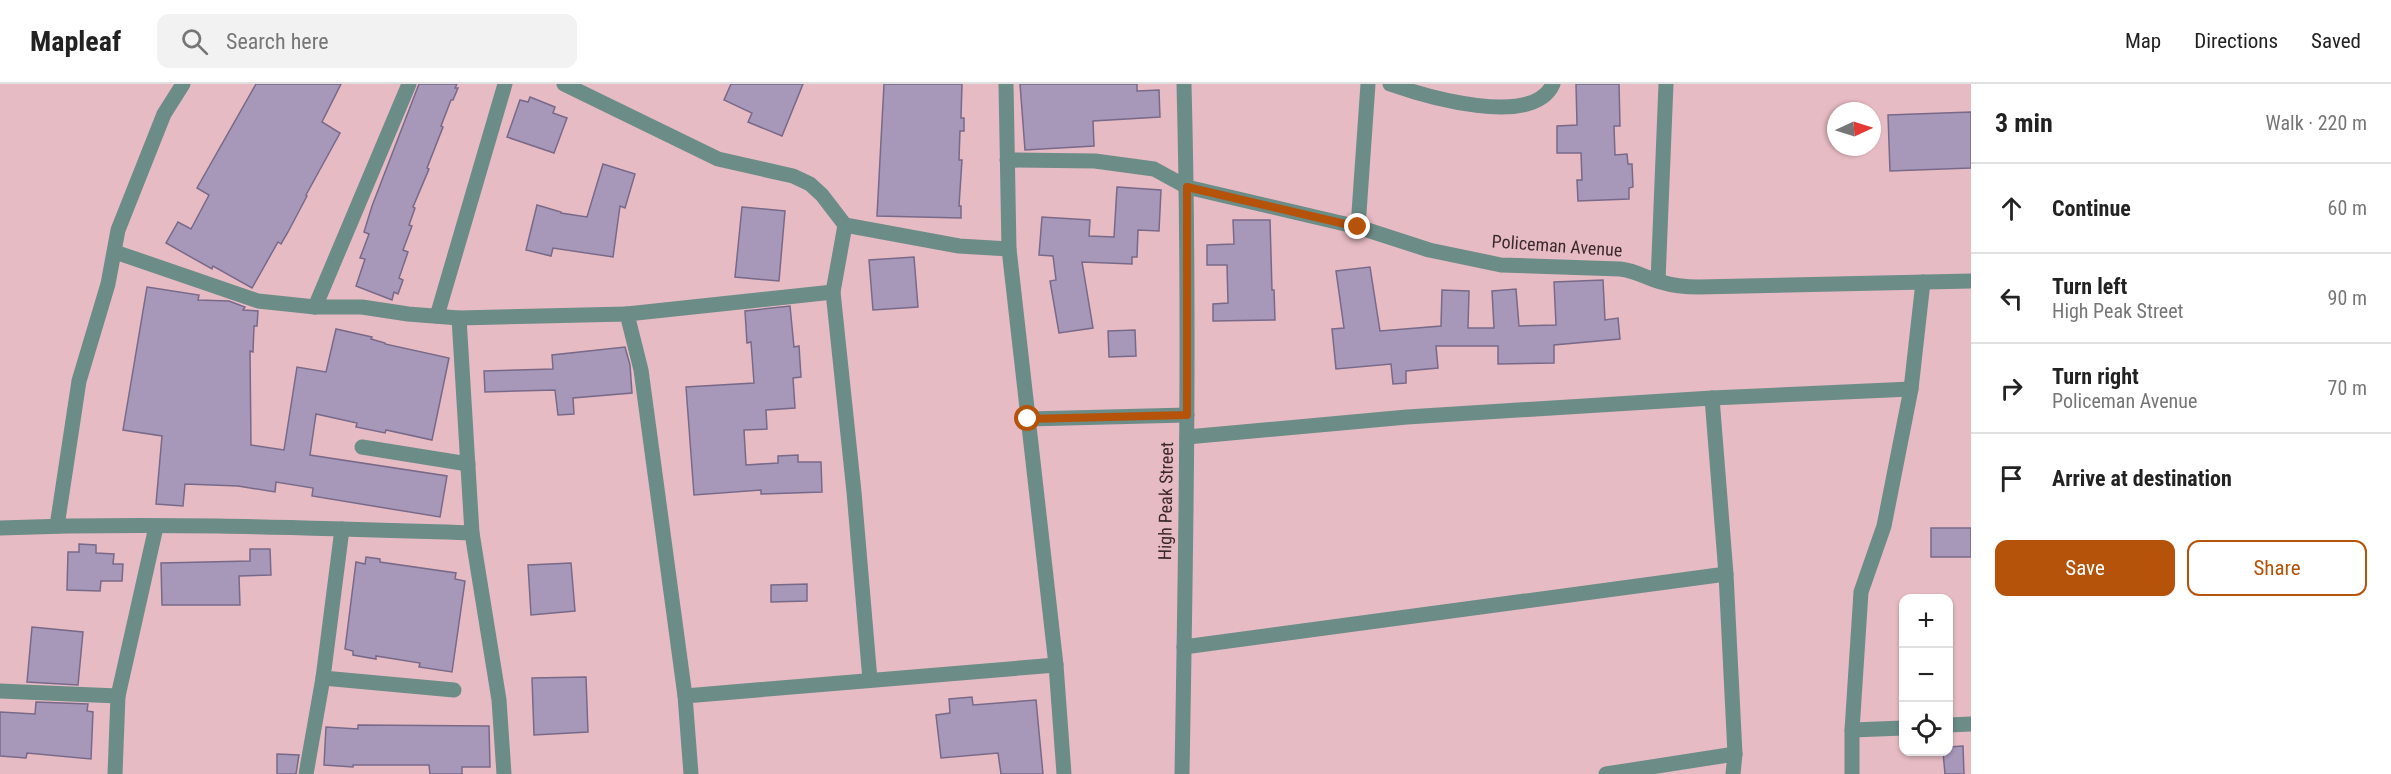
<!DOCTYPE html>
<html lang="en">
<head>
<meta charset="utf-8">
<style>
  body { margin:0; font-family:"Roboto Condensed",sans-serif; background:#f2f2f2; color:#222 }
  .controls { position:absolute; right:18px; bottom:18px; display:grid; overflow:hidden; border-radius:12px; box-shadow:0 2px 4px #0004 }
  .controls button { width:54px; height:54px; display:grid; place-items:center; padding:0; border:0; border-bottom:2px solid #e0e0e0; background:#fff; color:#222; font:30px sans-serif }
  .compass { position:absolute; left:1827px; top:18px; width:54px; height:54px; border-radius:50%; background:#fff; box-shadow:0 2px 4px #0004; rotate:86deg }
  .stop { position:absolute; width:18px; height:18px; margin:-14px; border:4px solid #b45309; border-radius:50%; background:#fff }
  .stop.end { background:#b45309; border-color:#fff; box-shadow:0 2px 6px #0008 }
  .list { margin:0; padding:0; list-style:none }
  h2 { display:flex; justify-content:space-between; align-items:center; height:78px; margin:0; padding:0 24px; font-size:26px }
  h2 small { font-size:20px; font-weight:400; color:#767676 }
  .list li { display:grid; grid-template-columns:39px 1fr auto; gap:18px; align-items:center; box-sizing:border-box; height:90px; padding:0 24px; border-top:2px solid #e0e0e0 }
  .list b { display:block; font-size:22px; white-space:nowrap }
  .list p { margin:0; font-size:20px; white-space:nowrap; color:#767676 }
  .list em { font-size:20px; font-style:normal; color:#767676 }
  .actions { display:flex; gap:12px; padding:18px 24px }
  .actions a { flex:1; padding:14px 0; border:2px solid #b45309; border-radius:12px; text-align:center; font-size:21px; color:#b45309 }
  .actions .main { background:#b45309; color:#fff }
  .icon { flex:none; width:33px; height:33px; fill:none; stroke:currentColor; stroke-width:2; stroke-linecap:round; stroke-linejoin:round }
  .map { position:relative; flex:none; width:1971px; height:690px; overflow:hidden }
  header { display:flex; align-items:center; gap:36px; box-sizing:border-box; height:84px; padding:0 30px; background:#fff; border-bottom:2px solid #e0e0e0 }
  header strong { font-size:28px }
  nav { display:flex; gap:33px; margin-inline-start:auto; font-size:21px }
  .search { width:420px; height:54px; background:#f2f2f2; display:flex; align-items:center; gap:15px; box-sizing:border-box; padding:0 21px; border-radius:12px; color:#767676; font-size:22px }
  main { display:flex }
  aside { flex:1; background:#fff }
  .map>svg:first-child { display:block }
  .building { fill:#a797b9; stroke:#796989; stroke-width:1.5 }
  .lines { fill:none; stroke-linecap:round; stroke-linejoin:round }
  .minor { stroke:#6c8c88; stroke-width:15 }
  .route { stroke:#b45309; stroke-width:8 }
  .labels { text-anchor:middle; stroke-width:6; stroke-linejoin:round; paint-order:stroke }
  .street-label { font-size:18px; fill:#3b2a2d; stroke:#e7bbc3 }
</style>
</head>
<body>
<header>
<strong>Mapleaf</strong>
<div class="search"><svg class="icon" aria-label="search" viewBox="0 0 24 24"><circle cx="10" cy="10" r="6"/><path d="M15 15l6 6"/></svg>Search here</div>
<nav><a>Map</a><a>Directions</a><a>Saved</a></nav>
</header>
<main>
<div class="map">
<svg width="1971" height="690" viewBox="0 0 1971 690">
  <rect width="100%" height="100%" fill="#e7bbc3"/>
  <g class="building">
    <path d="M256,0H341L322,38L340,49L306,111L307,112L288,148L281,160L278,158L252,204L213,182L212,185L166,159L178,138L191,145L209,111L197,104Z"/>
    <path d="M419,0H457L455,4H458L453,16H451L441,42L443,43L427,84L429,85L413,123L415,124L409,141L412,142L403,166L408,168L399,194L403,196L398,210L394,208L392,216L356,202L365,175L360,174L369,150L364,148L372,122Z"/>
    <path d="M731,0H803L782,52L748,38L752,29L724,16Z"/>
    <path d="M884,0H962L961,34H964V47H960L959,76H962L959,122H961V134L877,132Z"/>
    <path d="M1020,0H1137V7L1159,6L1160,33L1093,37L1094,62L1025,66Z"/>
    <path d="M1576,0H1619L1620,42H1614L1615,71L1627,70L1628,80H1632L1633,103L1629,104V115L1578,117L1577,96H1582L1581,69H1557V42L1577,41Z"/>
    <path d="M530,13L555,23L553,29L567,34L554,69L507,53L520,16L528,18Z"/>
    <path d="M1971,28V84L1890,87L1888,31Z"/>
    <path d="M603,80L635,90L625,124L620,122L613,173L553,164L551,172L526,166L537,121L561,128V129L587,133Z"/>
    <path d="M1117,103L1161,106L1159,147L1138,146L1137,173H1132V180L1082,178L1093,244L1059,249L1050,197L1056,196L1053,172L1039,171L1042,133L1090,136L1089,152L1114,153Z"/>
    <path d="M742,123L785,127L779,197L735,193Z"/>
    <path d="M1233,136H1270L1272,206H1274L1275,236L1213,237V220L1228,219L1227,181H1207V161L1234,160Z"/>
    <path d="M914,173L918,223L873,226L869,176Z"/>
    <path d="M1370,183L1380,247L1441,242L1442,206L1469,207L1468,244H1494L1492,207L1516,205L1519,242L1556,241L1554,198L1603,196L1605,236L1618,234L1620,255L1554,261V279L1498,280V262H1436L1438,284L1406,287V299L1393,300L1391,280L1336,285L1332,245L1344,244L1336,187Z"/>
    <path d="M147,203L199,211L198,216L229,217L245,223L243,226L258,227L257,242H254L253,268L250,267L251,361L284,366L297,283L326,288L336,245L372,253L371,255L385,259V260L449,274L432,356L386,346L385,349L356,343L357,339L316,330L310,371L447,392L440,433L312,412L313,404L276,398L275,408L238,402L185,400L183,422L156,420L162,352L123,346Z"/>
    <path d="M790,222L794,263L799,262L801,293L793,294L795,324L766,326L767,345L744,346L746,381L778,379V372L798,371V378H821L822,408L761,410V406L694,411L686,303L754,299L751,258L747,259L745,227Z"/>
    <path d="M1135,246L1136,272L1109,273L1108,247Z"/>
    <path d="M625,263L630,281L632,309L573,314L574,330L558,331L555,306L485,308L484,287L553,285L552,271Z"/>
    <rect x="1931" y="444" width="40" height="29"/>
    <path d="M79,460L96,461V469L114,470L113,480H123L122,497H101L100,507L67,506L68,468H79Z"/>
    <path d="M250,465H270L271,491L239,492L240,521H162L161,479L250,477Z"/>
    <path d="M366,473L380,475V478L456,489L455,495L465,497L452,588L419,583L420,579L376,572V575L353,571V567L345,565L356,478L365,480Z"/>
    <path d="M571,479L575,527L531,531L528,481Z"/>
    <path d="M807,500V517L771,518V501Z"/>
    <path d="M32,543L83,548L78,601L27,598Z"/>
    <path d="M586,593L588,648L534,651L532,594Z"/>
    <path d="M972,613L973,621L1036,616L1043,690H1001L998,669L941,674L936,631L950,629L949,615Z"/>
    <path d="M36,618L88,620L87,627L93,628L91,675L27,669L26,674L0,672V628L35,630Z"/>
    <path d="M358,641L489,642L490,683H462V690H430L429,681H353V683L324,681L326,643L358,645Z"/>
    <path d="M1963,662L1964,690H1945L1943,668H1948V663Z"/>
    <path d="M277,670L299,671L296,690H277Z"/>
  </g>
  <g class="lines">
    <g class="minor">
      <path d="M564,0L718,75L793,92L810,100L822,111L845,141L959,162L1009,165"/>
      <path d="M1006,0L1009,165L1056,581L1064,690"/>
      <path d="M1390,0C1424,12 1533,45 1553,0"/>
      <path d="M1007,76L1095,77L1154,85L1187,103L1358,143L1429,166L1501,181L1620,185C1637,187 1646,194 1661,198C1674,202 1686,203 1699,203L1971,197"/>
      <path d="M845,141L833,208L854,408L870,596"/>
      <path d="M1358,143L1368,0"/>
      <path d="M115,168L258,217L315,223H362L408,230L459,234L627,230"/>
      <path d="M1658,197L1666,0"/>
      <path d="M315,223L409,0"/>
      <path d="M437,232L505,0"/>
      <path d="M459,234L472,449L499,616L504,690"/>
      <path d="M1712,314L1726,490L1735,670L1733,690"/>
      <path d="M1028,335L1187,331"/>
      <path d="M1187,353L1407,333L1712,314L1911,305"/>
      <path d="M362,363L468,380"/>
      <path d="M57,442L79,297L108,200L118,146L164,30L183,0"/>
      <path d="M0,444C157,438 315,444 472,449"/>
      <path d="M1184,563L1726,490"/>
      <path d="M323,594L454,606"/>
      <path d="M0,607L118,612"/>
      <path d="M685,612L1056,581"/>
      <path d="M1948,641L1971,640"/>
      <path d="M1852,646L1904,644"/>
      <path d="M115,690L118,612L156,443"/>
      <path d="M306,690L323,594L342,445"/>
      <path d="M691,690L685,612L641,286L627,230L833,208"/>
      <path d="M1182,690C1186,460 1190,230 1184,0"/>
      <path d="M1606,690L1735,670"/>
      <path d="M1852,690V646L1861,508L1884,442L1911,305L1923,198"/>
    </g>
  </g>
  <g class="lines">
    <path class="route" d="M1028,335L1187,331V103L1358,143"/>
  </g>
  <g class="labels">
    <g class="street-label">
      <text transform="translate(1557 162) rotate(4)" y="6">Policeman Avenue</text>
      <text transform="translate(1166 417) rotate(-89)" y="6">High Peak Street</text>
    </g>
  </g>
</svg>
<div class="controls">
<button>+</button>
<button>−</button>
<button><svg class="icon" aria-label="locate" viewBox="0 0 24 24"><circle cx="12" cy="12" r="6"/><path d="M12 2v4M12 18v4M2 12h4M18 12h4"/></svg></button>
</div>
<svg class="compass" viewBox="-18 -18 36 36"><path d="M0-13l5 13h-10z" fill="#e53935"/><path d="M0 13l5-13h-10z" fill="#767676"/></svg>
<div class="stop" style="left:1028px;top:335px"></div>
<div class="stop end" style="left:1358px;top:143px"></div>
</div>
<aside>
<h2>3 min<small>Walk · 220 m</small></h2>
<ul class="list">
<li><svg class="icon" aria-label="ahead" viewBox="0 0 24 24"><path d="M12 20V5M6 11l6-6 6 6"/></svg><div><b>Continue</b></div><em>60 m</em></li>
<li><svg class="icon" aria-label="left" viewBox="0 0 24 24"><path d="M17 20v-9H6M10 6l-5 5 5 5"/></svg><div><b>Turn left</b><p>High Peak Street</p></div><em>90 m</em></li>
<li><svg class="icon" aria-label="right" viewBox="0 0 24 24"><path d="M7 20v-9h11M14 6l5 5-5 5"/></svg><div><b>Turn right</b><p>Policeman Avenue</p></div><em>70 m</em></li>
<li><svg class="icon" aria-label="arrive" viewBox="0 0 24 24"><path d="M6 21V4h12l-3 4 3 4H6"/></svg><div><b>Arrive at destination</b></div></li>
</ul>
<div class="actions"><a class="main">Save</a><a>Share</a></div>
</aside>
</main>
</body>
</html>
